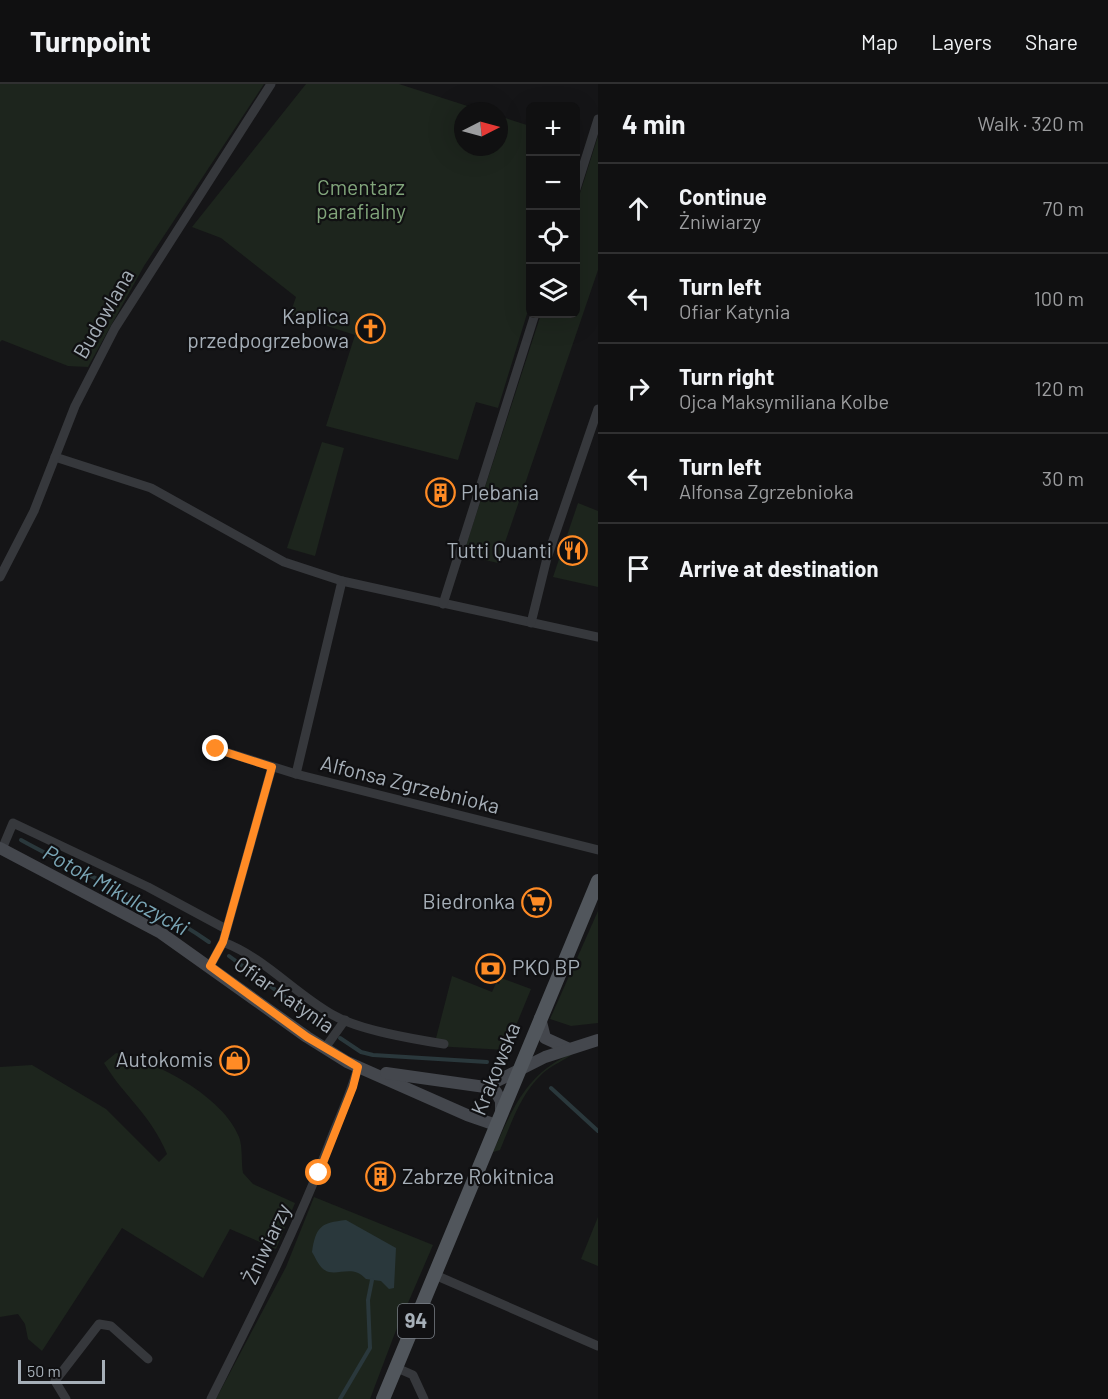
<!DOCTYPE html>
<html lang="en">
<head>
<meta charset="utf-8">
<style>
  body { margin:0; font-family:Barlow,sans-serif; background:#19191a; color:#f1f3f6 }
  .controls { position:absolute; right:18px; top:18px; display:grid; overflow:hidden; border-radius:9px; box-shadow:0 6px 24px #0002 }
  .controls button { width:54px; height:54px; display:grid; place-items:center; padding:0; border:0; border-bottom:2px solid #303031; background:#101011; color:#f1f3f6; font:30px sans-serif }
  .compass { position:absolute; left:454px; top:18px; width:54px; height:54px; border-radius:50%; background:#101011; box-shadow:0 6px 24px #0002; rotate:84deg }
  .scale { position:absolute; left:18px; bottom:15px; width:87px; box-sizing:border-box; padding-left:6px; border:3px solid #a6afb8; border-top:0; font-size:16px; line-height:21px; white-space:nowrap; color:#a6afb8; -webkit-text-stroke:4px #101012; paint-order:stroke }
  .stop { position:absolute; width:18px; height:18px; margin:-14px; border:4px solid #ff8b25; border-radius:50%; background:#fff }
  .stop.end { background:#ff8b25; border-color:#fff; box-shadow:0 2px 6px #0008 }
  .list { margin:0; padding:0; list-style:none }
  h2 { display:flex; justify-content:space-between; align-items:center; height:78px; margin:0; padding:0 24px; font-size:26px }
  h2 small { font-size:20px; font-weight:400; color:#9c9d9f }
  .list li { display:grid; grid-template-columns:39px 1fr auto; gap:18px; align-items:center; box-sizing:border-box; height:90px; padding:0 24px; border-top:2px solid #303031 }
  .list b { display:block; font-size:22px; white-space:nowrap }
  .list p { margin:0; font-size:20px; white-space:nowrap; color:#9c9d9f }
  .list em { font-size:20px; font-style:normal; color:#9c9d9f }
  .icon { flex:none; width:33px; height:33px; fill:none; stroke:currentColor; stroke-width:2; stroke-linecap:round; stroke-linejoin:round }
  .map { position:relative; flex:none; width:598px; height:1315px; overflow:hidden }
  header { display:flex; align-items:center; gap:36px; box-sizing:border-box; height:84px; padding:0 30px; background:#101011; border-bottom:2px solid #303031 }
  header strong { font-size:28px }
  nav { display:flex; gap:33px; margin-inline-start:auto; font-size:21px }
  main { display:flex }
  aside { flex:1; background:#101011 }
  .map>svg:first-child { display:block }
  .green { fill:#1d251d }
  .water { fill:#2a383c }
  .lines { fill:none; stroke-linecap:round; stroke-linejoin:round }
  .stream { stroke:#2a383c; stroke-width:4 }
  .street { stroke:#36383c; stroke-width:9 }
  .secondary { stroke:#44474d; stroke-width:12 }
  .primary { stroke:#51565c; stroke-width:14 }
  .route { stroke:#ff8b25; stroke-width:8 }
  .labels { text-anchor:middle; stroke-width:4.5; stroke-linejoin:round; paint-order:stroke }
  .shield { fill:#101012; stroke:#797f86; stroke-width:1.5 }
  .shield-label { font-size:20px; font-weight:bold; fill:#a6afb8 }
  .park-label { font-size:21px; fill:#81a57b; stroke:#101012 }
  .street-label { font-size:21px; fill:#a6afb8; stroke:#101012 }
  .poi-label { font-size:21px; fill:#a6afb8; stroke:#101012; text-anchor:end }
  .water-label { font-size:22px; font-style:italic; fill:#7aa6b6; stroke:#101012 }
</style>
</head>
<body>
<header>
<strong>Turnpoint</strong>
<nav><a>Map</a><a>Layers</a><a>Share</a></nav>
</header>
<main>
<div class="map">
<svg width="598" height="1315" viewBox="0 0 598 1315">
  <rect width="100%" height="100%" fill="#151517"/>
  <g class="green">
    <path d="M0,0H264L144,182L88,283L68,282L2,256L0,258Z"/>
    <path d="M306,0H399L483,27H463V63H499V32L530,42V220L498,324L476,318L458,376L326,342L355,251L290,230L296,213L221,154L192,143Z"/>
    <path d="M598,52V186L498,479L463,471L541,230H576V122Z"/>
    <path d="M322,358L344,364L315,472L287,464Z"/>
    <path d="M578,419L598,427V503L553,493Z"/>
    <path d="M598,827V939L571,942L550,935Z"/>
    <path d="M452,892L492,908L496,899L499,900L501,894L531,905L506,966L434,962Z"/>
    <path d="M116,969C156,977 224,1013 239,1053C243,1063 241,1079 243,1089L253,1100L295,1119L276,1165L230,1145L203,1194L122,1144L42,1267L28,1255L25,1240L18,1230L0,1233V983L32,981L106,1025L159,1078L167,1070C150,1029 125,1014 104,979Z"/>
    <path d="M574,969C565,976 552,981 543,989C521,1009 511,1040 500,1066L493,1068C512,1026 527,987 574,969Z"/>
    <path d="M314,1113L433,1161L395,1249L370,1315H216L286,1183Z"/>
    <path d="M598,1133V1182L581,1175Z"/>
  </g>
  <path class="water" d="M346,1136L396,1164L394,1204L389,1205L381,1197L366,1195C351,1178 334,1196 322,1184C318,1180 315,1173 312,1168C316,1142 321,1139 346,1136Z"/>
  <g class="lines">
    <g class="stream">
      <path d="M21,756C84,791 150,817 209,858"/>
      <path d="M229,872L326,943"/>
      <path d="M340,954L361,968L373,971L487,978"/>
      <path d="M551,1004L598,1047"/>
      <path d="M340,1315L370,1264L368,1216L372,1196"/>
    </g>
    <g class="street">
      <path d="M576,105L598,35"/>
      <path d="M55,373L151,404L284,478L342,497L598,553"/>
      <path d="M0,493L34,427L75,322L115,244L271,0"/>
      <path d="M443,520L535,230"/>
      <path d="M531,539L547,474L598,325"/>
      <path d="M216,665L296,690L598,766"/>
      <path d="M296,690L342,497"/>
      <path d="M2,765L13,739L148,803L226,845"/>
      <path d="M223,858C265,874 294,909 333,931C359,946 413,955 444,960"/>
      <path d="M210,882L223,858L272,683"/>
      <path d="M325,964L345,936"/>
      <path d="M435,1191L598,1262"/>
      <path d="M397,1284L413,1291L424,1315"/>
      <path d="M66,1315L55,1297L99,1240L111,1242L148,1275"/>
      <path d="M211,1315C253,1231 295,1148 329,1060C339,1034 351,1010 358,983"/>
    </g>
    <g class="secondary">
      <path d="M0,764L161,849L307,953L347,978L467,1031L496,1041"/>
      <path d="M540,934L545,954L567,964"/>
      <path d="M386,989L485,1003L496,1008L501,1017V1028"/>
      <path d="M485,1003L545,973L598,956"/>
    </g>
    <path class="primary" d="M383,1315L598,797"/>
  </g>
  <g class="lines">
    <path class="route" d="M216,665L272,683L223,858L210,882L307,953L358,983L353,1003L319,1089"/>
  </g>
  <defs>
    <symbol id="church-ring" viewBox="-11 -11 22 22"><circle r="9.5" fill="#101012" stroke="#ff8b25" stroke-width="1.5"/><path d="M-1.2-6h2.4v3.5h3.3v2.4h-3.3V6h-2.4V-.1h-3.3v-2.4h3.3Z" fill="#ff8b25"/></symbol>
    <symbol id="building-ring" viewBox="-11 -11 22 22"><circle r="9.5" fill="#101012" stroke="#ff8b25" stroke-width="1.5"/><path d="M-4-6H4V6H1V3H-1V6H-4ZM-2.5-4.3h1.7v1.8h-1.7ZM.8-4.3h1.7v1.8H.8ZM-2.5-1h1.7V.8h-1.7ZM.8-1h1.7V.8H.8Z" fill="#ff8b25"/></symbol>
    <symbol id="restaurant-ring" viewBox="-11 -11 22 22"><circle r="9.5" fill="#101012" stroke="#ff8b25" stroke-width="1.5"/><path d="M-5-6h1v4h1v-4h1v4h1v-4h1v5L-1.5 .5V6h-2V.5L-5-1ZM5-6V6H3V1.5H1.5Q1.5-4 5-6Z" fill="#ff8b25"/></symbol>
    <symbol id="supermarket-ring" viewBox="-11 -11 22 22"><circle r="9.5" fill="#101012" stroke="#ff8b25" stroke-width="1.5"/><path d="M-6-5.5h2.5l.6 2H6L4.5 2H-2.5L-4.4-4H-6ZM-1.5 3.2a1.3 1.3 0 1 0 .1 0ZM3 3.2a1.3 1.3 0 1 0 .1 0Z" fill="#ff8b25"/></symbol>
    <symbol id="bank-ring" viewBox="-11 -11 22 22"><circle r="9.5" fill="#101012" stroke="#ff8b25" stroke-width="1.5"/><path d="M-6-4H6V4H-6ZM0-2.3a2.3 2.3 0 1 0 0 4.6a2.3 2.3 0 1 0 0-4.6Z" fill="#ff8b25"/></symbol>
    <symbol id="shop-ring" viewBox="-11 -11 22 22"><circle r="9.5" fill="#101012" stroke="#ff8b25" stroke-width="1.5"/><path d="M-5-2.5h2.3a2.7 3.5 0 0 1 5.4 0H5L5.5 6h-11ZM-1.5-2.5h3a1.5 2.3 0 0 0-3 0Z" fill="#ff8b25"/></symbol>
  </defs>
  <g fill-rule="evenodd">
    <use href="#church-ring" x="354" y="228" width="33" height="33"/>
    <use href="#building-ring" x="424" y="392" width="33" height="33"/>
    <use href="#restaurant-ring" x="556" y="450" width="33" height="33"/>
    <use href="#supermarket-ring" x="520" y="802" width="33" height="33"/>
    <use href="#bank-ring" x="474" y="868" width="33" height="33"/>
    <use href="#shop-ring" x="218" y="960" width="33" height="33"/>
    <use href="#building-ring" x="364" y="1076" width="33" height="33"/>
  </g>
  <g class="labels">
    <rect class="shield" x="398" y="1220" width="36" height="34" rx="4.5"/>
    <g class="shield-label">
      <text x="416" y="1244">94</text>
    </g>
    <g class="park-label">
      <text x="361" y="111">Cmentarz<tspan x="361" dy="24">parafialny</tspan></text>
    </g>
    <g class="street-label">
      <text transform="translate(104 230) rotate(-60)" y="7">Budowlana</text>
      <text transform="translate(410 701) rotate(14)" y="7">Alfonsa Zgrzebnioka</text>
      <text transform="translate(284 911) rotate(35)" y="7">Ofiar Katynia</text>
      <text transform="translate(496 985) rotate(-68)" y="7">Krakowska</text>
      <text transform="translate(267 1160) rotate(-65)" y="7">Żniwiarzy</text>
    </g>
    <g class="poi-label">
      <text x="349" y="240">Kaplica<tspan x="349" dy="24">przedpogrzebowa</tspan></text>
      <text x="461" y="416" text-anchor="start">Plebania</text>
      <text x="552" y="474">Tutti Quanti</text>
      <text x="515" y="825">Biedronka</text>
      <text x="512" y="891" text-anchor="start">PKO BP</text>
      <text x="213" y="983">Autokomis</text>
      <text x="402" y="1100" text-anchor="start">Zabrze Rokitnica</text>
    </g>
    <g class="water-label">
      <text transform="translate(116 806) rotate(29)" y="8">Potok Mikulczycki</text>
    </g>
  </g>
</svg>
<div class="controls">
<button>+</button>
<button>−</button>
<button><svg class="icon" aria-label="locate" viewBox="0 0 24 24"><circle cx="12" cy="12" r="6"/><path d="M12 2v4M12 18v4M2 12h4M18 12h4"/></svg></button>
<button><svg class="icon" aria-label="layers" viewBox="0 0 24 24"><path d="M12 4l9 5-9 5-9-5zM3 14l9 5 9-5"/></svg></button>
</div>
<svg class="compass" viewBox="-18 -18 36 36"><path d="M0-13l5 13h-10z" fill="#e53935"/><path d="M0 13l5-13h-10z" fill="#9c9d9f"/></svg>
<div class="scale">50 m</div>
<div class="stop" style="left:319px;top:1089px"></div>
<div class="stop end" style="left:216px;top:665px"></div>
</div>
<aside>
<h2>4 min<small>Walk · 320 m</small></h2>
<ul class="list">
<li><svg class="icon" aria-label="ahead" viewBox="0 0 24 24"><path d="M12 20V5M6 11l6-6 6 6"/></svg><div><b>Continue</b><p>Żniwiarzy</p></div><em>70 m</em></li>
<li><svg class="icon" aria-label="left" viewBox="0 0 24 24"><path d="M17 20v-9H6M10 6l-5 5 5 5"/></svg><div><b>Turn left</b><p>Ofiar Katynia</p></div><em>100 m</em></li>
<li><svg class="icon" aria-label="right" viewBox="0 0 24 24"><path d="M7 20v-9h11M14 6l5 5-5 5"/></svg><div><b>Turn right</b><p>Ojca Maksymiliana Kolbe</p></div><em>120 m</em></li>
<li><svg class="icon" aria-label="left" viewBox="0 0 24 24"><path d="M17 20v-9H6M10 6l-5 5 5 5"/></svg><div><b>Turn left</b><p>Alfonsa Zgrzebnioka</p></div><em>30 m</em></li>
<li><svg class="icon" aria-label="arrive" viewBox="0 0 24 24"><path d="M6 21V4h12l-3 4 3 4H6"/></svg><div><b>Arrive at destination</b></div></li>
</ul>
</aside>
</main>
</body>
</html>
